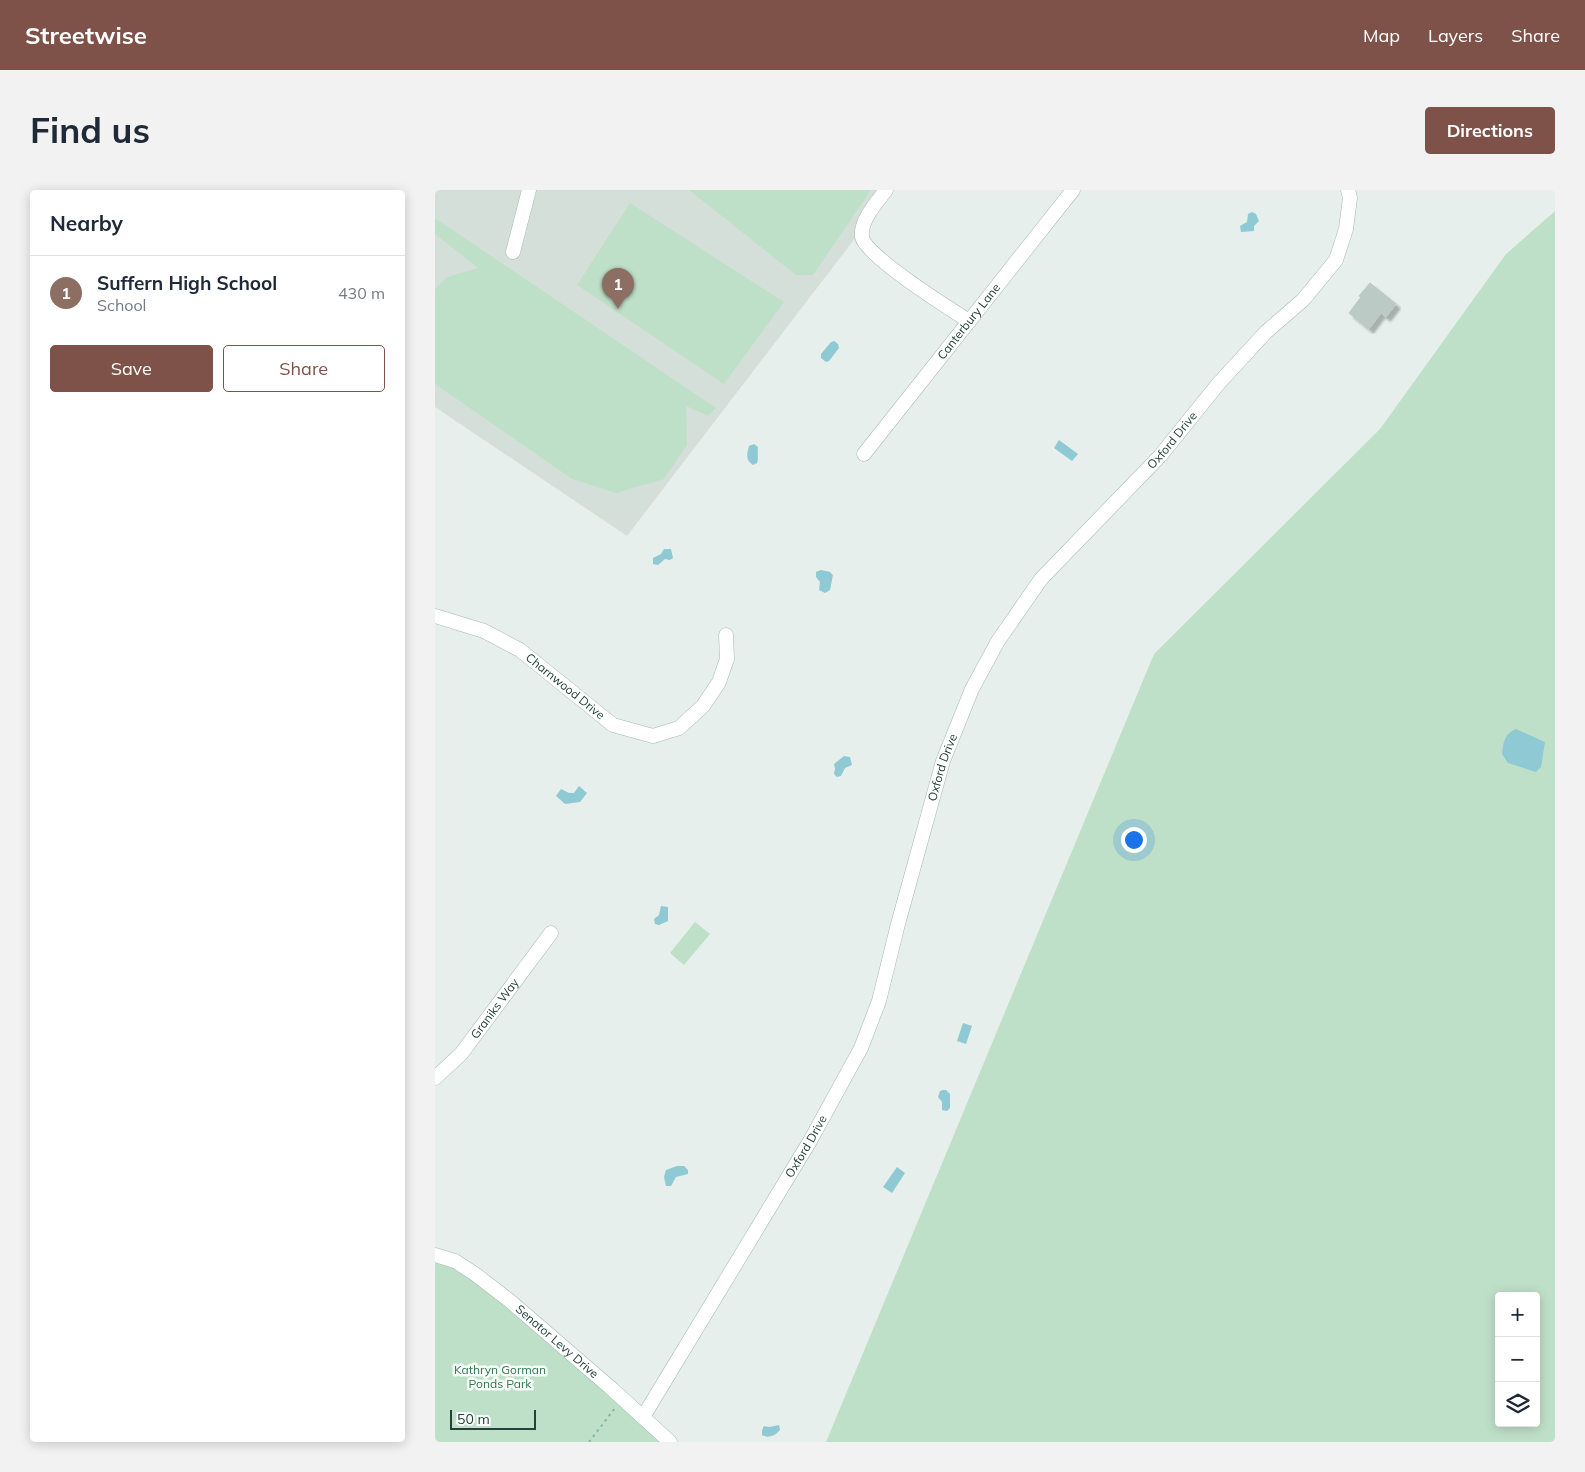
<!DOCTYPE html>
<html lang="en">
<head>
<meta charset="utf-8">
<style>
  body { margin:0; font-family:Mulish,sans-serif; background:#f2f2f3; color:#1f2937 }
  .controls { position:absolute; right:15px; bottom:15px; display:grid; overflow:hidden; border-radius:5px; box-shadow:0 2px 12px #0003 }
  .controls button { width:45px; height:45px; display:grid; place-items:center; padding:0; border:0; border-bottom:1px solid #e0e1e3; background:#fff; color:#1f2937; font:25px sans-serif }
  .scale { position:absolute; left:15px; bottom:12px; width:86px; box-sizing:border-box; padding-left:5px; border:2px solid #24423a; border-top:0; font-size:14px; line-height:18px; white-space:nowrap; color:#24423a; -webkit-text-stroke:4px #f7fbf9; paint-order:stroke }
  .you { position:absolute; left:698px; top:649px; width:18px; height:18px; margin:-12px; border:4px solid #fff; border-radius:50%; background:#1a73e8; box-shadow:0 0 0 8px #1a73e833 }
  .badge { display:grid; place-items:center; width:32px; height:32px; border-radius:50%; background:#7f5249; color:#fff; font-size:16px; font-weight:700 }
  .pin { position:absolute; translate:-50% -41px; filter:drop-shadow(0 1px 2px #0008) }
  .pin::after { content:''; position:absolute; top:26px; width:18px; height:15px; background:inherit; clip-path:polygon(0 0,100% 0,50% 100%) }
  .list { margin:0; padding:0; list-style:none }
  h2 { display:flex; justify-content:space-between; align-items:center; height:65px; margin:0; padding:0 20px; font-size:21px }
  h2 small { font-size:16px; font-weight:400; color:#747a83 }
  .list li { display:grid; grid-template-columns:32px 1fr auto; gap:15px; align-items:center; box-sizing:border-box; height:75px; padding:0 20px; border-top:1px solid #e0e1e3 }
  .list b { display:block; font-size:19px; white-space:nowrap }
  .list p { margin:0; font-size:16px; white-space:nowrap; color:#747a83 }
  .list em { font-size:16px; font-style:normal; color:#747a83 }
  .actions { display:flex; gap:10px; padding:15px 20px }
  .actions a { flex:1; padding:11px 0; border:1px solid #7f5249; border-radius:5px; text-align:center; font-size:18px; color:#7f5249 }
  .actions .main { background:#7f5249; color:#fff }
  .icon { flex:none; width:28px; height:28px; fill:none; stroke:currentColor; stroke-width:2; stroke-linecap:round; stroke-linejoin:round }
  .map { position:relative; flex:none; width:1120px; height:1252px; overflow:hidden; border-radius:5px }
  header { display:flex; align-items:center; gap:30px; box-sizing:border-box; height:70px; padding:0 25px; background:#7f5249; color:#fff }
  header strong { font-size:24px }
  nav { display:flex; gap:28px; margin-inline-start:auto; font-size:18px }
  .intro { display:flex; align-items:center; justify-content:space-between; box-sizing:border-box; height:120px; padding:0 30px }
  h1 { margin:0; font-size:35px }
  .button { padding:12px 22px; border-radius:5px; background:#7f5249; color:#fff; font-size:18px; font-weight:700 }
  main { display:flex; gap:30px; padding:0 30px }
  aside { flex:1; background:#fff; border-radius:5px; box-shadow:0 2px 12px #0003 }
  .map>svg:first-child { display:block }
  .built { fill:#d4dfda }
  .green { fill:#bfe0c8; fill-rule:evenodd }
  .water { fill:#8ec9d4 }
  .building { fill:#bbcac4; stroke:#b8c9c2; filter:url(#shadow) }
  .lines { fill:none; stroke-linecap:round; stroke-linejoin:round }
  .minor-casing { stroke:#a8b8b2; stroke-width:15 }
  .path { stroke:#86b3a5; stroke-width:2; stroke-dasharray:2.5 4; stroke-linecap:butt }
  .minor { stroke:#fff; stroke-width:14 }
  .labels { text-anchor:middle; stroke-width:5; stroke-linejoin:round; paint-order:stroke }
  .street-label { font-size:12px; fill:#24423a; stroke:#f7fbf9 }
  .park-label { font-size:12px; fill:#2d7a4b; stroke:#f7fbf9 }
</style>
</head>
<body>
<header>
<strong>Streetwise</strong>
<nav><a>Map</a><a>Layers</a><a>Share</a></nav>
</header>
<div class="intro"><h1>Find us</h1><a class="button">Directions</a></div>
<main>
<aside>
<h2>Nearby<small></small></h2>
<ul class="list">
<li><span class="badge" style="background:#8d6e63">1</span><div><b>Suffern High School</b><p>School</p></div><em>430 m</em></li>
</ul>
<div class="actions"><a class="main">Save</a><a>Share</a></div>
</aside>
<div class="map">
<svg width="1120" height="1252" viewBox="0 0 1120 1252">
  <defs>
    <filter id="shadow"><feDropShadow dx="4.5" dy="4.5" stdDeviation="1" flood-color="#0004"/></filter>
  </defs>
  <rect width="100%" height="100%" fill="#e6efeb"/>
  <path class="built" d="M0,0H457L192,346L0,217Z"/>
  <g class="green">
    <path d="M254,0H436L378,85H361Z"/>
    <path d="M195,13L349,112L289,194L142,95Z"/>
    <path d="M1120,21V1252H391L719,464L945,239L1071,64ZM1064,1106H1101V1233H1064Z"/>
    <path d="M0,28L281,218L273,226L251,216L252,255L229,289L181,303L137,289L0,194V99L12,87L43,78L0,44Z"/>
    <path d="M260,732L275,744L249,775L235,763Z"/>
    <path d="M0,1065L20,1071L235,1252H0Z"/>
  </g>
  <g class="water">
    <path d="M817,22L821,24L824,31L819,36V41L806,42L805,36L812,32L813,24Z"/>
    <path d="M399,151L403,154L404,158L394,171L391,172L386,168V164L396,152Z"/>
    <path d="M624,250L643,264L637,271L619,258Z"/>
    <path d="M319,254L323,257C322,262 324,269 322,273L318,275C310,270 312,264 314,256Z"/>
    <path d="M229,359H236L238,368L235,370L230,369L223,375L218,374V368L226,364Z"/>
    <path d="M386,380L395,382L398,385L395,400L390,403L384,400L385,392L381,387V382Z"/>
    <path d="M1081,539L1110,552L1106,577L1101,582L1073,573L1067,564C1068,552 1070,543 1081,539Z"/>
    <path d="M409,566L415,567L417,575L410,578L406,586L402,587L399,584L400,579L399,574Z"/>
    <path d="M144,596L152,603L145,612L130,614L121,606L126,599L134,603H139Z"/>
    <path d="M226,716L233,717V731L224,735L220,734L219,729L224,725Z"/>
    <path d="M528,833L537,836L531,854L522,851Z"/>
    <path d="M508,900H511L515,904V918L512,921L507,920V912L503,907L505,901Z"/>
    <path d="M242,976H249L253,980V984L241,987L236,996H231L229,987L231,980Z"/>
    <path d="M462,977L470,983L457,1003L448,997Z"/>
    <path d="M344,1235L345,1240C341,1245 334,1249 327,1245V1240L329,1236L334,1237Z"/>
  </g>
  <path class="building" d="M935,93L961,114L951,127L946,123L934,139L914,123L926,107L924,106Z"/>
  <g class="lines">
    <defs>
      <g id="minor">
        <path d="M451,0C442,12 425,30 427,47C429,65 515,119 534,131"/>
        <path d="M78,62L94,0"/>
        <path id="s1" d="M429,264L638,0"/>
        <path id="s2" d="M0,426L49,441L85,460L178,535L218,546L244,538L268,516L284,492L292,469L291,445"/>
        <path id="s3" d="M0,888L26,864L116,743"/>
        <path id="s4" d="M0,1065L20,1071L40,1084L75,1111L177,1199L235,1252"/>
        <path id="s5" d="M208,1227L375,951L426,858L444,811L463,734L508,571L537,499L563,451L606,389L725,266L784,193L831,142L868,110L901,70L911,39L915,8L913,0"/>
      </g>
    </defs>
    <use href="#minor" class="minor-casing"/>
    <path class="path" d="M154,1252L180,1218"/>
    <use href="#minor" class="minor"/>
  </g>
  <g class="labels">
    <g class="street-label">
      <text dy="4" stroke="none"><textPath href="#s1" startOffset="169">Canterbury Lane</textPath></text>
      <text dy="4" stroke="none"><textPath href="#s5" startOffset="1126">Oxford Drive</textPath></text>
      <text dy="4" stroke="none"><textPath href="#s2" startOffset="150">Charnwood Drive</textPath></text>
      <text dy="4" stroke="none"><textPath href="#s5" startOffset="721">Oxford Drive</textPath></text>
      <text dy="4" stroke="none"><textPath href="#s3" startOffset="92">Graniks Way</textPath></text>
      <text dy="4" stroke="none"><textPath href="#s5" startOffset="316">Oxford Drive</textPath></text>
      <text dy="4" stroke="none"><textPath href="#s4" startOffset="151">Senator Levy Drive</textPath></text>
    </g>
    <g class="park-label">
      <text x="65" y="1184">Kathryn Gorman<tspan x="65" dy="14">Ponds Park</tspan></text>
    </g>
  </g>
</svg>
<div class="controls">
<button>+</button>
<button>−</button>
<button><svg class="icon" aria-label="layers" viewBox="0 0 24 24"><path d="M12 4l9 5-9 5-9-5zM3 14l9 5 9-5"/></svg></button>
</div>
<div class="scale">50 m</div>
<div class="you"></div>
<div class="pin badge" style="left:183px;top:119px;background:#8d6e63">1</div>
</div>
</main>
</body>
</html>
